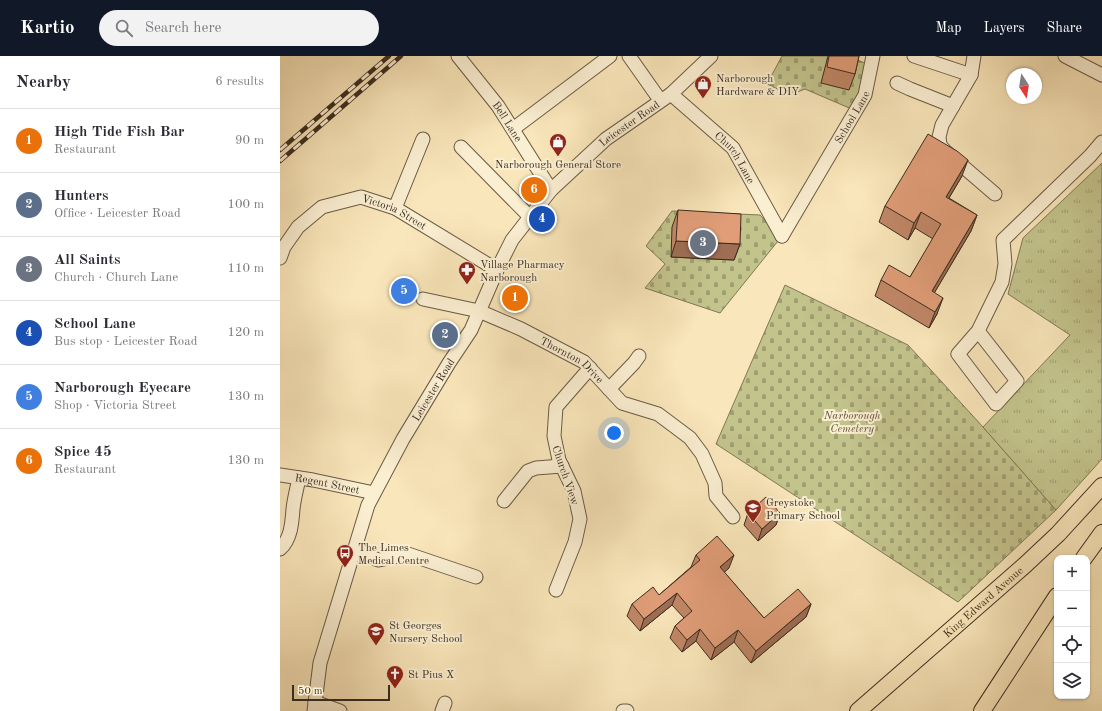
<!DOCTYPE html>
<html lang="en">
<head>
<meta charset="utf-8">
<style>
  body { margin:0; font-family:"Old Standard TT",serif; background:#f2f2f3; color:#2b2b33 }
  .controls { position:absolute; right:12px; bottom:12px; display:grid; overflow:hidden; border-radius:8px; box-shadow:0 1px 3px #0004 }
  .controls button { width:36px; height:36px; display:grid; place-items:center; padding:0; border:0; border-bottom:1px solid #e1e1e2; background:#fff; color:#2b2b33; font:20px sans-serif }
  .compass { position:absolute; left:726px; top:12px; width:36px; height:36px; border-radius:50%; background:#fff; box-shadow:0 1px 3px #0004; rotate:168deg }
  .scale { position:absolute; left:12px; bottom:10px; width:98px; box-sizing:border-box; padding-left:4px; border:2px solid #3b2d20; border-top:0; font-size:11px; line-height:14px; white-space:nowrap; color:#3b2d20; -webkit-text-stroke:3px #fbefd2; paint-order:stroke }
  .you { position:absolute; left:334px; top:377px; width:14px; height:14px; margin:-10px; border:3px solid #fff; border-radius:50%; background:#1a73e8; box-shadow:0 0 0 6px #1a73e833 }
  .badge { display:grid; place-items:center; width:26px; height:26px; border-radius:50%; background:#111827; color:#fff; font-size:13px; font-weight:700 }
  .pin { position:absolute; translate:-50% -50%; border:2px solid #fff; box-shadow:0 1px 4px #0006 }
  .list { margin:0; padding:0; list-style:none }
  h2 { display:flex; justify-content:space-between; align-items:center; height:52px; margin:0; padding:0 16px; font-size:17px }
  h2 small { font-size:13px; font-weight:400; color:#7c7c81 }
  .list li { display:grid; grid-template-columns:26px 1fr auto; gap:12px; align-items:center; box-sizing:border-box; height:64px; padding:0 16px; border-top:1px solid #e1e1e2 }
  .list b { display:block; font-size:15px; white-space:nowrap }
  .list p { margin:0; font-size:13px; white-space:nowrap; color:#7c7c81 }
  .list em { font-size:13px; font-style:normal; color:#7c7c81 }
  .icon { flex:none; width:22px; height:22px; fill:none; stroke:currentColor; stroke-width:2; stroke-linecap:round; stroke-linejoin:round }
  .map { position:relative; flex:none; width:822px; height:655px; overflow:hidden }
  header { display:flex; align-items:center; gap:24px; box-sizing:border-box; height:56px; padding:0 20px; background:#111827; color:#fff }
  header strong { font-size:19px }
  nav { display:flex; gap:22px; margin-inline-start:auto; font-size:14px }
  .search { width:280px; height:36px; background:#f2f2f3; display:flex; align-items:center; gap:10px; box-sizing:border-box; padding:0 14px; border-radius:22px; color:#7c7c81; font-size:15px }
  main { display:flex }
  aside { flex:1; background:#fff }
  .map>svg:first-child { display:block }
  .cemetery { fill:url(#cemetery-stones); stroke:#7f7856 }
  .park { fill:url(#park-tufts); stroke:#7f7856 }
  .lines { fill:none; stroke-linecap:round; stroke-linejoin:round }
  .minor-casing { stroke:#6a5b46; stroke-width:15 }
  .major-casing { stroke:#3b2d20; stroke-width:18 }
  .minor { stroke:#fbefd2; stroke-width:13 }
  .major { stroke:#f9e6ba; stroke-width:16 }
  .rail-casing { stroke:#3b2d20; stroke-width:4.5 }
  .rail { stroke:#fbefd2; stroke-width:3; stroke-dasharray:9; stroke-linecap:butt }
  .wall { fill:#c18767; stroke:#3b2d20 }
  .shaded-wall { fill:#9d6e54; stroke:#3b2d20 }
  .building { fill:#e09d78; stroke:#3b2d20 }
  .labels { text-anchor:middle; stroke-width:4; stroke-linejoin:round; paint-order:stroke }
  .poi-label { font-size:11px; fill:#3b2d20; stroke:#fbefd2; text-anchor:start }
  .street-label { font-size:11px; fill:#3b2d20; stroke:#fbefd2 }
  .park-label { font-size:11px; font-style:italic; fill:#5d523b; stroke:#fbefd2 }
</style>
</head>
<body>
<header>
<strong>Kartio</strong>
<div class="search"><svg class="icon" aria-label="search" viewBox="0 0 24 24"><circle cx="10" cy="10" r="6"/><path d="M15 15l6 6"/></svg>Search here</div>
<nav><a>Map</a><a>Layers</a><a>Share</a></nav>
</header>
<main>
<aside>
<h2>Nearby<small>6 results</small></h2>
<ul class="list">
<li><span class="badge" style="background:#e8710a">1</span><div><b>High Tide Fish Bar</b><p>Restaurant</p></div><em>90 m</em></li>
<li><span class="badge" style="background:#5c6f8a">2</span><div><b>Hunters</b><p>Office · Leicester Road</p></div><em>100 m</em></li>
<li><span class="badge" style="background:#6b7280">3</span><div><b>All Saints</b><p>Church · Church Lane</p></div><em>110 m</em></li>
<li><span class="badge" style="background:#1a4fb4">4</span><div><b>School Lane</b><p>Bus stop · Leicester Road</p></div><em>120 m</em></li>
<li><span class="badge" style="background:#3f7fe0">5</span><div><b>Narborough Eyecare</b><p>Shop · Victoria Street</p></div><em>130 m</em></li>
<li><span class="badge" style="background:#e8710a">6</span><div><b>Spice 45</b><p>Restaurant</p></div><em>130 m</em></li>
</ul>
</aside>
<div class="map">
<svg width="822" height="655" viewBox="0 0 822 655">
  <defs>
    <pattern id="cemetery-stones" width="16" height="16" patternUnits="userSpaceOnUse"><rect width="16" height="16" fill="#c3c38c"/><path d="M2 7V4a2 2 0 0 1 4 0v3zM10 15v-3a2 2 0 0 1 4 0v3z" fill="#a09f72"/></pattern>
    <pattern id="park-tufts" width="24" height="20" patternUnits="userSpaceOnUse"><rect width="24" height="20" fill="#c3c38c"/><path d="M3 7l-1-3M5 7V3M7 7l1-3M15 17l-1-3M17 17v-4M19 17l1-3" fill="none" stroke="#a09f72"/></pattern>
  </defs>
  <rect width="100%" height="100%" fill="#f9e6ba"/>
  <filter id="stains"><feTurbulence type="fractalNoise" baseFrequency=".005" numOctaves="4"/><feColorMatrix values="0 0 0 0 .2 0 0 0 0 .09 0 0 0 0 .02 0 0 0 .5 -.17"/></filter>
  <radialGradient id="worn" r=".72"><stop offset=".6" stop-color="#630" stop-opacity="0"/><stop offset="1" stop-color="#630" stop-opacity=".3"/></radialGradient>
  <g class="cemetery">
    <path d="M502,0H568L587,8L574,54L525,33L510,39L487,28Z"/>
    <path d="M392,155L480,159L495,175L498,185L440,257L365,232L385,208L366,190Z"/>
    <path d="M505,229L628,289L703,371L776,454L678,546L436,388Z"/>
  </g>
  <path class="park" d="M822,107V403L776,454L703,371L790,279L728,238L743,182Z"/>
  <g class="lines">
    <defs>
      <g id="minor">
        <path id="s1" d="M178,0L218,50L271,134"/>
        <path d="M349,0L380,44"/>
        <path d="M634,0L691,19"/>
        <path d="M694,0L691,19L662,69L659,81L660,89L665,95L715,138"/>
        <path d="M785,0L822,19"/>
        <path d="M617,27L630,33L673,50"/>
        <path id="s2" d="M391,38L453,92L502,180"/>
        <path d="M233,73L330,0"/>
        <path d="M181,91L250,161"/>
        <path d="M115,152L143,83"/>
        <path id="s3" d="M502,180L585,39L593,0"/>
        <path id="s4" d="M0,202L4,191L18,171L42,151L81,141L115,152L217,214"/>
        <path id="s5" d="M143,243L199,255L241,273L304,306L342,347L378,358L410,382L422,398L435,427L436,440L453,461"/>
        <path d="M698,275L737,325L716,348L678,298L698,275L722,226L725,208L723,184L810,100L822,86"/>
        <path d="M329,333L354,307L359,300"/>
        <path id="s6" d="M0,419L33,424L94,437"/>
        <path d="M224,445L248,415L256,412L282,410"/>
        <path d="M0,493C11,483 12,467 13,453C14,443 17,432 19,422"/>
        <path d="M74,496L99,504L128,498L196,521"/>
        <path d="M276,534L295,486L300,463L294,435L279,404L274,380L276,351L310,312"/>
        <path d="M35,646L60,655"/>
        <path id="s7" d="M34,655L40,607L88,449L123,383L169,307L191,274L217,214L232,184L271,134L326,83L391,38L431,0"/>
        <path d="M162,655L165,647"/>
        <path d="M343,655H347"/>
      </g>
      <g id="major">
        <path d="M804,502L822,477"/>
        <path id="s8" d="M578,655L745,509L778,478L822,430"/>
        <path d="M702,655L777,540"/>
      </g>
    </defs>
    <use href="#minor" class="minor-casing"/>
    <use href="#major" class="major-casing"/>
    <use href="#minor" class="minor"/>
    <use href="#major" class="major"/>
    <defs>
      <g id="rail">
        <path d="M0,94L109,0"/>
        <path d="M0,105L121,0"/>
      </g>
    </defs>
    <use href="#rail" class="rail-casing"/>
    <use href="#rail" class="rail"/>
  </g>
  <g class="wall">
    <path d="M548,0H579L575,18L569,34L541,27Z"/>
    <path d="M682,120L669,142L697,159L691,175L654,237L657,258L649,272L595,240L601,224L630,221L653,183L635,172L628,184L599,166L605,150Z"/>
    <path d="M398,154L460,188L454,204L391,201L392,171Z"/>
    <path d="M468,457H500L496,469L478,485L464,469Z"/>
    <path d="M416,499L449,512L444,516L484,562L531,548L526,561L471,607L454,586L431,604L416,585L402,596L390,582L395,570L404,562L392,549L360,575L347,560L352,548L379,539L411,511Z"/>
  </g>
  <g class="shaded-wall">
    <path d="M688,104L682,120L660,157L666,141Z"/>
    <path d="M641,156L635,172L628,184L634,167Z"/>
    <path d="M697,159L691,175L646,251L652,235Z"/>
    <path d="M396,185L460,188L454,204L391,201Z"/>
    <path d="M663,242L657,258L649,272L655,256Z"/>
    <path d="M500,457L496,469L478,485L482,473Z"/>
    <path d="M454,499L449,512L436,524L440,511Z"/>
    <path d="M397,537L392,549L360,575L364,563Z"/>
    <path d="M531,548L526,561L471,607L476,595Z"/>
    <path d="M420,573L416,585L402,596L407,584Z"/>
    <path d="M458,574L454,586L431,604L435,592Z"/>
  </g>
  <g class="building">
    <path d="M549,0H579L575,18L547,11Z"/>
    <path d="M648,78L677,95L688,104L666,141L697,159L652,235L663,242L655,256L601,224L609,209L630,221L661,168L641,156L634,167L605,150Z"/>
    <path d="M398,154L461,158L460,188L396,185Z"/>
    <path d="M486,441L500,457L482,473L468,457Z"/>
    <path d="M437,480L454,499L440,511L484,562L518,533L531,548L476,595L458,574L435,592L420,573L407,584L395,570L412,555L397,537L364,563L352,548L373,531L379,539L420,504L416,499Z"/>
  </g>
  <defs>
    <symbol id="shop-pin" viewBox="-11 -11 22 30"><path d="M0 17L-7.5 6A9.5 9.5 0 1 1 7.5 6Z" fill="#8f2418" stroke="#fbefd2"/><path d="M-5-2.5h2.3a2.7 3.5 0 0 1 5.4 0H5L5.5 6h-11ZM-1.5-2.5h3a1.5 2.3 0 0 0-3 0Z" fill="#fff"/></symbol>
    <symbol id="pharmacy-pin" viewBox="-11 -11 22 30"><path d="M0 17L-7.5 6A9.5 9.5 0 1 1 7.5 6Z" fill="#8f2418" stroke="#fbefd2"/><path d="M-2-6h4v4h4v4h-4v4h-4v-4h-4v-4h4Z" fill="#fff"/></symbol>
    <symbol id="school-pin" viewBox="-11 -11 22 30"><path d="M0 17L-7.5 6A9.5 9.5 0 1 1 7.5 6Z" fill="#8f2418" stroke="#fbefd2"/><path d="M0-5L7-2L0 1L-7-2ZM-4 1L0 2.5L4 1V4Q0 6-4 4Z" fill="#fff"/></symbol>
    <symbol id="bus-pin" viewBox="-11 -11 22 30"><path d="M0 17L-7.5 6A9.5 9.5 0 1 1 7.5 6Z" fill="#8f2418" stroke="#fbefd2"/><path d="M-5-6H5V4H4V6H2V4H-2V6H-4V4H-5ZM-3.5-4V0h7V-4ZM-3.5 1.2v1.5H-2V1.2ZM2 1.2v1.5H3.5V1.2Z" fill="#fff"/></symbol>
    <symbol id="church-pin" viewBox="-11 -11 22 30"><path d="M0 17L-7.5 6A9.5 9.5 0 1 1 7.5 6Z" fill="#8f2418" stroke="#fbefd2"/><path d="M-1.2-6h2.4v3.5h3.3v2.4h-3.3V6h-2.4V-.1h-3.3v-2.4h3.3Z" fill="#fff"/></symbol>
  </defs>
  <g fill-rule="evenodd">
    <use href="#shop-pin" x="413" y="18" width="20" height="27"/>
    <use href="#shop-pin" x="268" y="76" width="20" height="27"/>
    <use href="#pharmacy-pin" x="177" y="204" width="20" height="27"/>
    <use href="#school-pin" x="463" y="442" width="20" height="27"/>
    <use href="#bus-pin" x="55" y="487" width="20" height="27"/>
    <use href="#school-pin" x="86" y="565" width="20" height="27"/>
    <use href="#church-pin" x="105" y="608" width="20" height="27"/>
  </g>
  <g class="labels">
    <g class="poi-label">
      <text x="436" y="26">Narborough<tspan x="436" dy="13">Hardware &amp; DIY</tspan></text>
      <text x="278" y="112" text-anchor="middle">Narborough General Store</text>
      <text x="200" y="212">Village Pharmacy<tspan x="200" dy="13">Narborough</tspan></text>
      <text x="486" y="450">Greystoke<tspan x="486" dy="13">Primary School</tspan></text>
      <text x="78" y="495">The Limes<tspan x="78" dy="13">Medical Centre</tspan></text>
      <text x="109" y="573">St Georges<tspan x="109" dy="13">Nursery School</tspan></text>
      <text x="128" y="622">St Pius X</text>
    </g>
    <g class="street-label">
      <text dy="4" stroke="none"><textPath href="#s3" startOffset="138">School Lane</textPath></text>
      <text dy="4" stroke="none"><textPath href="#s1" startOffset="82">Bell Lane</textPath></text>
      <text dy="4" stroke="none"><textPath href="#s7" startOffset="682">Leicester Road</textPath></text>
      <text dy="4" stroke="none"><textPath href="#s2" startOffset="91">Church Lane</textPath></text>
      <text dy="4" stroke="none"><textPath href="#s4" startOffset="144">Victoria Street</textPath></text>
      <text dy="4" stroke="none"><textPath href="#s5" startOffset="163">Thornton Drive</textPath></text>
      <text dy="4" stroke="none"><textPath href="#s7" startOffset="346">Leicester Road</textPath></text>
      <text transform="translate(286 419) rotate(71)" y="4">Church View</text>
      <text dy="4" stroke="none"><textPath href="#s6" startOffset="48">Regent Street</textPath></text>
      <text dy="4" stroke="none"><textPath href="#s8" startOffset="166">King Edward Avenue</textPath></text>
    </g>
    <g class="park-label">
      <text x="572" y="363">Narborough<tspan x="572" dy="13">Cemetery</tspan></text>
    </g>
  </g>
  <rect width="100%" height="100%" filter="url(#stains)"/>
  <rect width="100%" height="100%" fill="url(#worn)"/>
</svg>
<div class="controls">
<button>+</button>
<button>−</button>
<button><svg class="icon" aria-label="locate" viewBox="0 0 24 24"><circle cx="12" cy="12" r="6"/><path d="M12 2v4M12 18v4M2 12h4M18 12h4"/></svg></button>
<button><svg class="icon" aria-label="layers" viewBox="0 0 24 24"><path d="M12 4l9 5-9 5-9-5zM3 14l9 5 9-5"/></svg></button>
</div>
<svg class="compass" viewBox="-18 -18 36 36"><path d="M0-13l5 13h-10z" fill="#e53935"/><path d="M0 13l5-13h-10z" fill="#7c7c81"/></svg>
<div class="scale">50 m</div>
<div class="you"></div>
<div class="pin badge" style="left:235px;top:242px;background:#e8710a">1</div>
<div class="pin badge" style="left:165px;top:279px;background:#5c6f8a">2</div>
<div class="pin badge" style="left:423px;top:187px;background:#6b7280">3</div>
<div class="pin badge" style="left:262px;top:163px;background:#1a4fb4">4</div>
<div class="pin badge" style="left:124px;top:235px;background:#3f7fe0">5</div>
<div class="pin badge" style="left:254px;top:134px;background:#e8710a">6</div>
</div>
</main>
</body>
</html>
